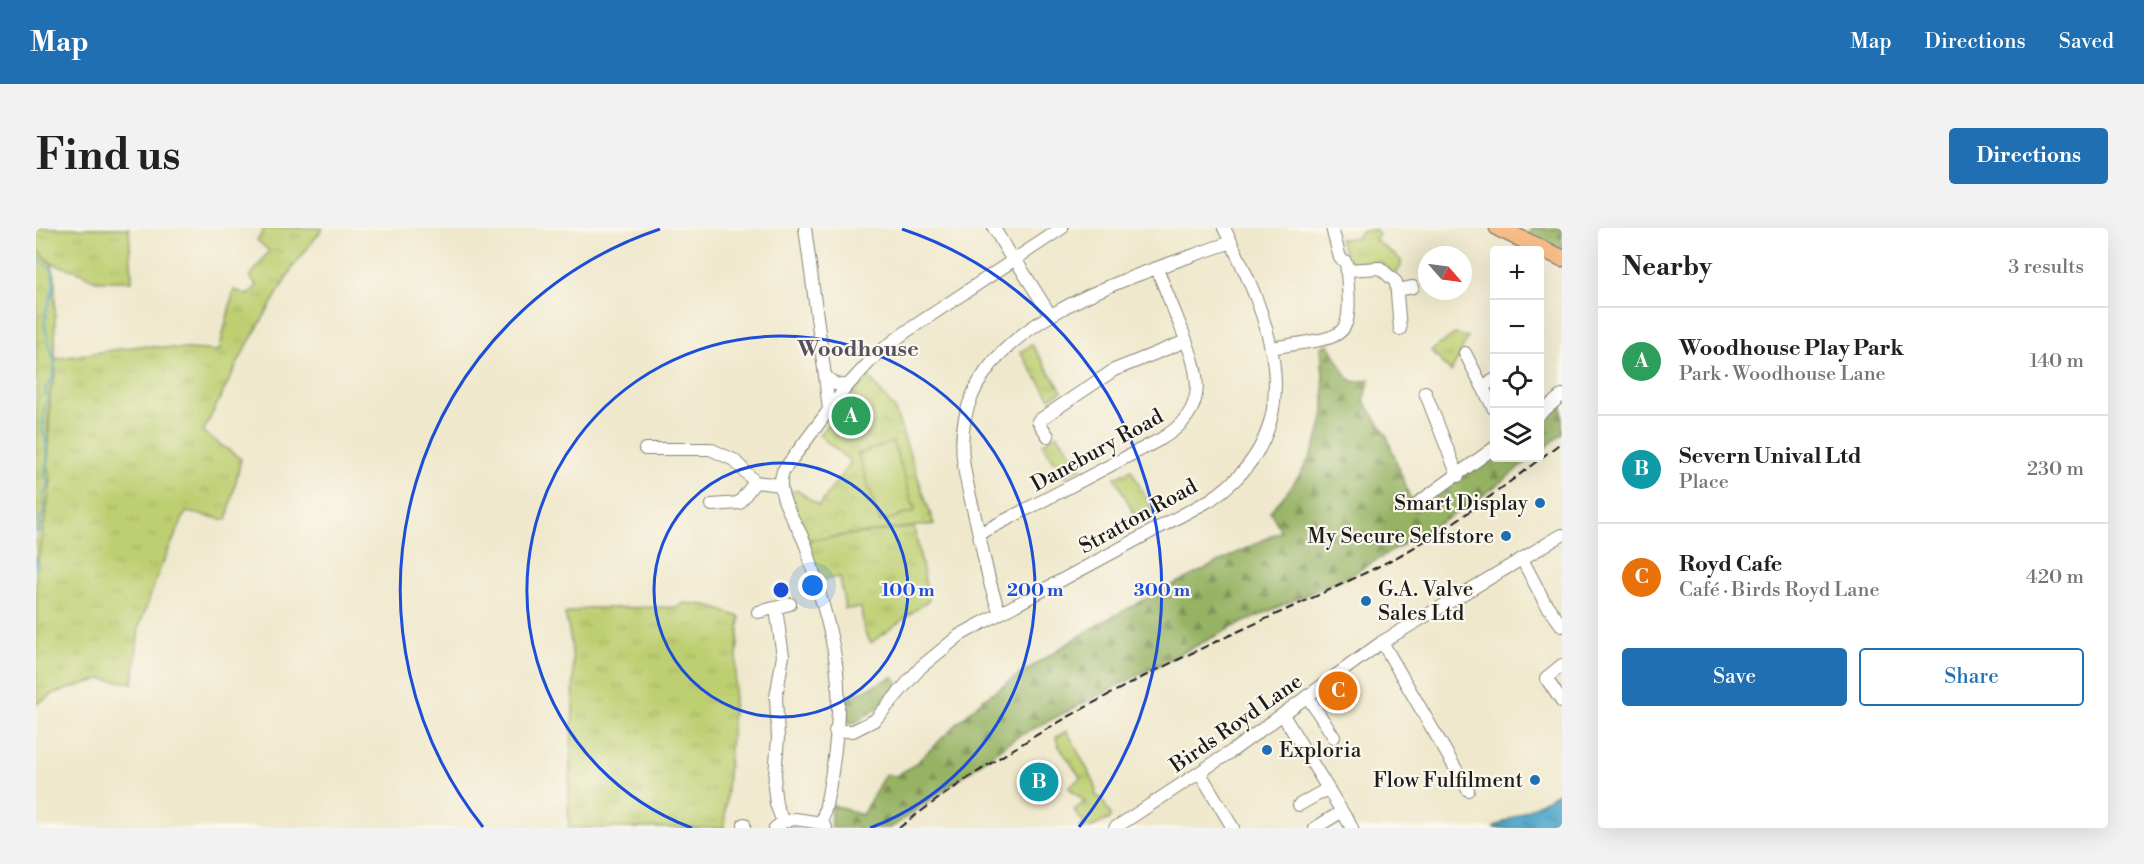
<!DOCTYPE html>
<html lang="en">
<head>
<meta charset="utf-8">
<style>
  body { margin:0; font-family:"Libre Bodoni",serif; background:#f2f2f2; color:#202124 }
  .controls { position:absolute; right:18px; top:18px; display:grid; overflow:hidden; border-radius:6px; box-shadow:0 6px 24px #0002 }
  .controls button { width:54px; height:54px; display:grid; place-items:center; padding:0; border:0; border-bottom:2px solid #e0e0e0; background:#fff; color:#202124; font:30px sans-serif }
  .compass { position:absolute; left:1382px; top:18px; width:54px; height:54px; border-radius:50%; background:#fff; box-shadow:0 6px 24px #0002; rotate:118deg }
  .you { position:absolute; left:777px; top:358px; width:21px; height:21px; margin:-15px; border:4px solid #fff; border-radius:50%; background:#1a73e8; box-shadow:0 0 0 9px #1a73e833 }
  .badge { display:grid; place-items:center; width:39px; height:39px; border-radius:50%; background:#1f6fb2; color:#fff; font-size:20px; font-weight:700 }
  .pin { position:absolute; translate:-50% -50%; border:3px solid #fff; box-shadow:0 2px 6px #0006 }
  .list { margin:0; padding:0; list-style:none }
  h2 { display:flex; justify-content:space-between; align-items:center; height:78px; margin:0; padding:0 24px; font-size:26px }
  h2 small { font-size:20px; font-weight:400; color:#757577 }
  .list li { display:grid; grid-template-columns:39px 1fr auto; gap:18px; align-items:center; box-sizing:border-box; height:108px; padding:0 24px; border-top:2px solid #e0e0e0 }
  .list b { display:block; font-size:22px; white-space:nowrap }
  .list p { margin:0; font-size:20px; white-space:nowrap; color:#757577 }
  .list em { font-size:20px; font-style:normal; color:#757577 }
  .actions { display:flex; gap:12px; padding:18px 24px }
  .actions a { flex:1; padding:14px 0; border:2px solid #1f6fb2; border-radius:6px; text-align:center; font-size:21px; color:#1f6fb2 }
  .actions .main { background:#1f6fb2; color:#fff }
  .icon { flex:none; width:33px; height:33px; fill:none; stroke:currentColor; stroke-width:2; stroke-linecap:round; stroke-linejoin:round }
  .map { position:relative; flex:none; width:1526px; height:600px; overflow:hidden; border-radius:6px }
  header { display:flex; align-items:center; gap:36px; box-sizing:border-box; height:84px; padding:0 30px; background:#1f6fb2; color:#fff }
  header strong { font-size:28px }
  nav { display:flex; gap:33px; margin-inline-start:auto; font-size:21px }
  .intro { display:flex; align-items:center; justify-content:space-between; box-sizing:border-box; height:144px; padding:0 36px }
  h1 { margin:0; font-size:42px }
  .button { padding:15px 27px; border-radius:6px; background:#1f6fb2; color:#fff; font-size:21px; font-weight:700 }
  main { display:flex; gap:36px; padding:0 36px }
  aside { flex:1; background:#fff; border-radius:6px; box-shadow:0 6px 24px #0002 }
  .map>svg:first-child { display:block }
  .grass { fill:url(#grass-tufts); stroke:#6d7647; stroke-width:1.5 }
  .forest { fill:url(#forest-firs); stroke:#596740; stroke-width:1.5 }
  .park { fill:url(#park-crowns); stroke:#6d7647; stroke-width:1.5 }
  .pitch { fill:#becf72; stroke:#6d7647; stroke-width:1.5 }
  .water { fill:url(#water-ripples); stroke:#346072; stroke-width:1.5 }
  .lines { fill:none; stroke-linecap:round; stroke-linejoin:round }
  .stream { stroke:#4ba5c9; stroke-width:2 }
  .minor-casing { stroke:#868274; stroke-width:14 }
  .major-casing { stroke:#868274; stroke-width:19 }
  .minor { stroke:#fff; stroke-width:12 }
  .major { stroke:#f8bd89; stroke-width:16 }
  .rail { stroke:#1c1c1c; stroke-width:2; stroke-dasharray:9 4.5; stroke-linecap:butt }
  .ring { fill:none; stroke:#1d4ed8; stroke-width:3 }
  .poi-dot { fill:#1f6fb2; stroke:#fbf7ec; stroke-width:2 }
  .labels { text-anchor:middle; stroke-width:4.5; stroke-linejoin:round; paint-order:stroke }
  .street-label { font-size:21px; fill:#1c1c1c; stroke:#fbf7ec }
  .poi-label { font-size:21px; fill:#1c1c1c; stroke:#fbf7ec; text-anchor:end }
  .neighbourhood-label { font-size:22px; font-weight:bold; fill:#535060; stroke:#fbf7ec }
  .centre { fill:#1d4ed8; stroke:#fbf7ec; stroke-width:3 }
  .ring-label { font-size:18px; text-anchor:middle; font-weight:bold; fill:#1d4ed8; stroke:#fbf7ec; stroke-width:4.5; stroke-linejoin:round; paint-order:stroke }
</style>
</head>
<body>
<header>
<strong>Map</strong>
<nav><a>Map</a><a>Directions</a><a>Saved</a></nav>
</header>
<div class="intro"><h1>Find us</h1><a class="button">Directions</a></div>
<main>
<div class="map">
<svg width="1526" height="600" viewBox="0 0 1526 600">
  <defs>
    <pattern id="grass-tufts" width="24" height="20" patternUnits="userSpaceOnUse" patternTransform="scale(1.5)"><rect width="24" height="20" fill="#becf72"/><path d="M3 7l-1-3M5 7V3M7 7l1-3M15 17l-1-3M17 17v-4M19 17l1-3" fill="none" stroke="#a3b162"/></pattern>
    <pattern id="forest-firs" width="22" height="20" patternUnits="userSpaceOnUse" patternTransform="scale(1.5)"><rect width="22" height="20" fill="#96b264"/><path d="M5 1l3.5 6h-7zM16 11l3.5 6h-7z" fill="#7a9052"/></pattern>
    <pattern id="park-crowns" width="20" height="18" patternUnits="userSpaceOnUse" patternTransform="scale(1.5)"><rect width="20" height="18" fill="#becf72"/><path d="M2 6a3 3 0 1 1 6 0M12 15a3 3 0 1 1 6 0" fill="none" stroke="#a3b162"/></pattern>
    <pattern id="water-ripples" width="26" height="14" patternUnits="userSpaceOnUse" patternTransform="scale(1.5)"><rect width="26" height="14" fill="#4ba5c9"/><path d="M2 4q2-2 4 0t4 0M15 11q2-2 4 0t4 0" fill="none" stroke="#3e86a2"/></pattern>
  </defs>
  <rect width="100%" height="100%" fill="#fbf7ec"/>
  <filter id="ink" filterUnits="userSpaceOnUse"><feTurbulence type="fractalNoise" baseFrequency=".0167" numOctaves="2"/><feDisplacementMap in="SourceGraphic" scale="12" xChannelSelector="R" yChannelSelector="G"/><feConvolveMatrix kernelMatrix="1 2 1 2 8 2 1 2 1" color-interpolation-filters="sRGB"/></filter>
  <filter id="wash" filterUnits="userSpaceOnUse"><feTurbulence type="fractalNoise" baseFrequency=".008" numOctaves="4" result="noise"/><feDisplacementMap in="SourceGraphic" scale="24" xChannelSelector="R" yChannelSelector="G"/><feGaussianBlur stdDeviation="1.35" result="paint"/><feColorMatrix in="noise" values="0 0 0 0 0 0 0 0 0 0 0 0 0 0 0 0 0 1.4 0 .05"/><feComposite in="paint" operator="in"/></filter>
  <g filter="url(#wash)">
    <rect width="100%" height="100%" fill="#efe8cc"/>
    <g class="grass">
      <path d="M0,0H93L96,53H60L44,44L15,35L1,22Z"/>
      <path d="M229,0H287L257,39L209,121L167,204L205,231L191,292L150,284L124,341L103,399L97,455L65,451L19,465L0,476V343L15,252L12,244L14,163L19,148V131L104,118L183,123L198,62L213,67L221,58L214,49L233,23L221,12Z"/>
      <path d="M1339,1L1343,7L1339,12L1365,32V38L1359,46L1344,34L1319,36L1311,31L1303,11L1321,10L1325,4Z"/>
      <path d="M1419,106L1432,109L1415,144L1395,123Z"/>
      <path d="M996,117L1026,163L1014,170L984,124Z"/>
      <path d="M1021,206L1046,239L1029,248L1006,216Z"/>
      <path d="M1095,242L1119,287L1103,295L1079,249Z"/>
      <path d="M878,299L893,372L835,415L828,403L825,380L809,381L804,349L781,353L772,312Z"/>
      <path d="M647,375L670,377L704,389L688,600H533C529,534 548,449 529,386L550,380L642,379Z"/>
      <path d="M1031,503L1059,556L1060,568L1065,570L1075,587L1074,591L1054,600H1044L1049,597L1038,582L1049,574L1032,559L1045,550L1022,517L1020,509Z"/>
    </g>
    <g class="forest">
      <path d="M1497,0H1526V26L1489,10Z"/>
      <path d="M1293,116L1312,150L1319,154L1334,151L1328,173L1350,206L1379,283L1458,227V230H1496L1436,276L1315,347L1197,399L981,509L855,600H795V576L826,587L849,546L860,548L878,537L947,471L1003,434L1063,396L1123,364L1245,303L1234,283C1260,257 1284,221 1288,183C1289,162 1286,140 1285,119Z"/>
      <path d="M1526,173V206L1504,224V193Z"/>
      <path d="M857,449L862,454C858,472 832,486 817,496L809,491L806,477L813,469Z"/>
    </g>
    <g class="park">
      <path d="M0,10L1,22L15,35L19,48V148L14,163L12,204V244L15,252L0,343Z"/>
      <path d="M832,148L858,180L898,296L772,312L751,266L761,262L783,278L815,234L783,207Z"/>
    </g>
    <path class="pitch" d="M857,214L879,283L844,294L822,226Z"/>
    <path class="water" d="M1526,563V594L1516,600H1457Z"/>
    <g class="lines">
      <g class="stream">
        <path d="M0,27L7,36L16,41L18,58L9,88V99L19,135L17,150L9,161L12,171L8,179L7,203L10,211L11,233L8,248L13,254L7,268L9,283L4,290V298L0,307"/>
        <path d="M0,332V339"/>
      </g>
    </g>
  </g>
  <g filter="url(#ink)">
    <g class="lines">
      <defs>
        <g id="minor">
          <path d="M769,0L789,148L799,156L811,158"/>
          <path d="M958,0L977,33"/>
          <path d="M979,31L1015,88"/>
          <path d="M1311,42L1344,40L1360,54L1364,101"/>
          <path d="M1361,62L1377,59"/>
          <path d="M1236,120C1312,106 1318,119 1310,34L1304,30L1296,0"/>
          <path d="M1429,125L1458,181"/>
          <path d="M789,148L793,182"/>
          <path d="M1447,158L1458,152"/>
          <path d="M1389,164L1422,248"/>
          <path d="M1504,186L1526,167"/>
          <path d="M1012,208L1002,193L1078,142L1150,113"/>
          <path d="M609,221H674L698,232L719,254L744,257"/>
          <path d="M1382,275L1458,220"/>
          <path d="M676,277L703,275L719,254"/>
          <path d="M943,306L1125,211C1174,182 1164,147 1146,102C1138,82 1129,61 1121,41"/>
          <path d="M1486,331L1508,373L1526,398"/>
          <path d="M722,384L754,376"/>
          <path d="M964,385C952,356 947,323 940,293C932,259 921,225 929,190C951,85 1108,46 1195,14"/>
          <path d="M1346,414L1432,562"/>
          <path d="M1526,437L1510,450L1526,474"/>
          <path d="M1271,468L1298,509"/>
          <path d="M1247,487L1316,600"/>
          <path d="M799,503H817L839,492L885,439L924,407L1174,272C1280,200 1235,93 1188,0"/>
          <path d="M1164,545L1197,600"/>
          <path d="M1263,577L1291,561"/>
          <path d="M747,594L759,591L786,595"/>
          <path d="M708,600V596"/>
          <path d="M739,600L747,594L740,576L738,559L742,510L740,469L747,428L740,381"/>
          <path d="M790,600L786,595C796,554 806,486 801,444C797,404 782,363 772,324C765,297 737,271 747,243L811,158L842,125L871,103L1026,0"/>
          <path d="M1079,600L1196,523L1346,414L1526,307"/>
          <path d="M1279,600L1305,584"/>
        </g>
        <path id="major" d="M1462,0L1526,30"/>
      </defs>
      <use href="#minor" class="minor-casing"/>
      <use href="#major" class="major-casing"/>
      <use href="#minor" class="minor"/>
      <use href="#major" class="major"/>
      <path class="rail" d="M863,600C953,530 1055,473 1158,424C1225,392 1293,364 1359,330C1419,298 1472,255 1526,214"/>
    </g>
  </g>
  <g class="ring">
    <circle cx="745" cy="362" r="127"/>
    <path d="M656 600A254 254 0 1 1 834 600"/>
    <path d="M447 599A381 381 0 0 1 624 1M866 1A381 381 0 0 1 1043 599"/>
  </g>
  <g class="poi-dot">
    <circle cx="1504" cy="275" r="6"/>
    <circle cx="1470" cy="308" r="6"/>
    <circle cx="1330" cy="373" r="6"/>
    <circle cx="1231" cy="522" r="6"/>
    <circle cx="1499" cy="552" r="6"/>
  </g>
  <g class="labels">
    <g class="street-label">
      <text transform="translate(1061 222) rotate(-29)" y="7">Danebury Road</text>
      <text transform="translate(1102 288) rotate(-29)" y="7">Stratton Road</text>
      <text transform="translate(1200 495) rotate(-35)" y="7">Birds Royd Lane</text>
    </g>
    <g class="poi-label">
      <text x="1492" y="282">Smart Display</text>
      <text x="1458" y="315">My Secure Selfstore</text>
      <text x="1342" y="368" text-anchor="start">G.A. Valve<tspan x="1342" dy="24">Sales Ltd</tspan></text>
      <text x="1243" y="529" text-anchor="start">Exploria</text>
      <text x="1487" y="559">Flow Fulfilment</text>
    </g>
    <g class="neighbourhood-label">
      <text x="822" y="128">Woodhouse</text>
    </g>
  </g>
  <circle cx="745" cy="362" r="9" class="centre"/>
  <g class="ring-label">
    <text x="872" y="368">100 m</text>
    <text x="999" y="368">200 m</text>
    <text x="1126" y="368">300 m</text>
  </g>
</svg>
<div class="controls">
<button>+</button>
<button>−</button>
<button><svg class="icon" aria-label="locate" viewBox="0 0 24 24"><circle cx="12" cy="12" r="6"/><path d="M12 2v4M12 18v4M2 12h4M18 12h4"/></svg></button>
<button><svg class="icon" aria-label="layers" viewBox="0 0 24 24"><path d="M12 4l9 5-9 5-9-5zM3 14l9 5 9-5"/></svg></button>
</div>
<svg class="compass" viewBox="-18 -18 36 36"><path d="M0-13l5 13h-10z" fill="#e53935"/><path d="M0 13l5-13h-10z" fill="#757577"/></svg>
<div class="you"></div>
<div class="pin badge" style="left:815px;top:188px;background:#2e9e5b">A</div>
<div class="pin badge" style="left:1003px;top:554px;background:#0f9aa8">B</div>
<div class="pin badge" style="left:1302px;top:463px;background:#e8710a">C</div>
</div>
<aside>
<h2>Nearby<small>3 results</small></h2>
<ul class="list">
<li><span class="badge" style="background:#2e9e5b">A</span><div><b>Woodhouse Play Park</b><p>Park · Woodhouse Lane</p></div><em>140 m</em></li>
<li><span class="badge" style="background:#0f9aa8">B</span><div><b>Severn Unival Ltd</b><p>Place</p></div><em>230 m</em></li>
<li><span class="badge" style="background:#e8710a">C</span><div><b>Royd Cafe</b><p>Café · Birds Royd Lane</p></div><em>420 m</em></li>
</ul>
<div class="actions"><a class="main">Save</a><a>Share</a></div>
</aside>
</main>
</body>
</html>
